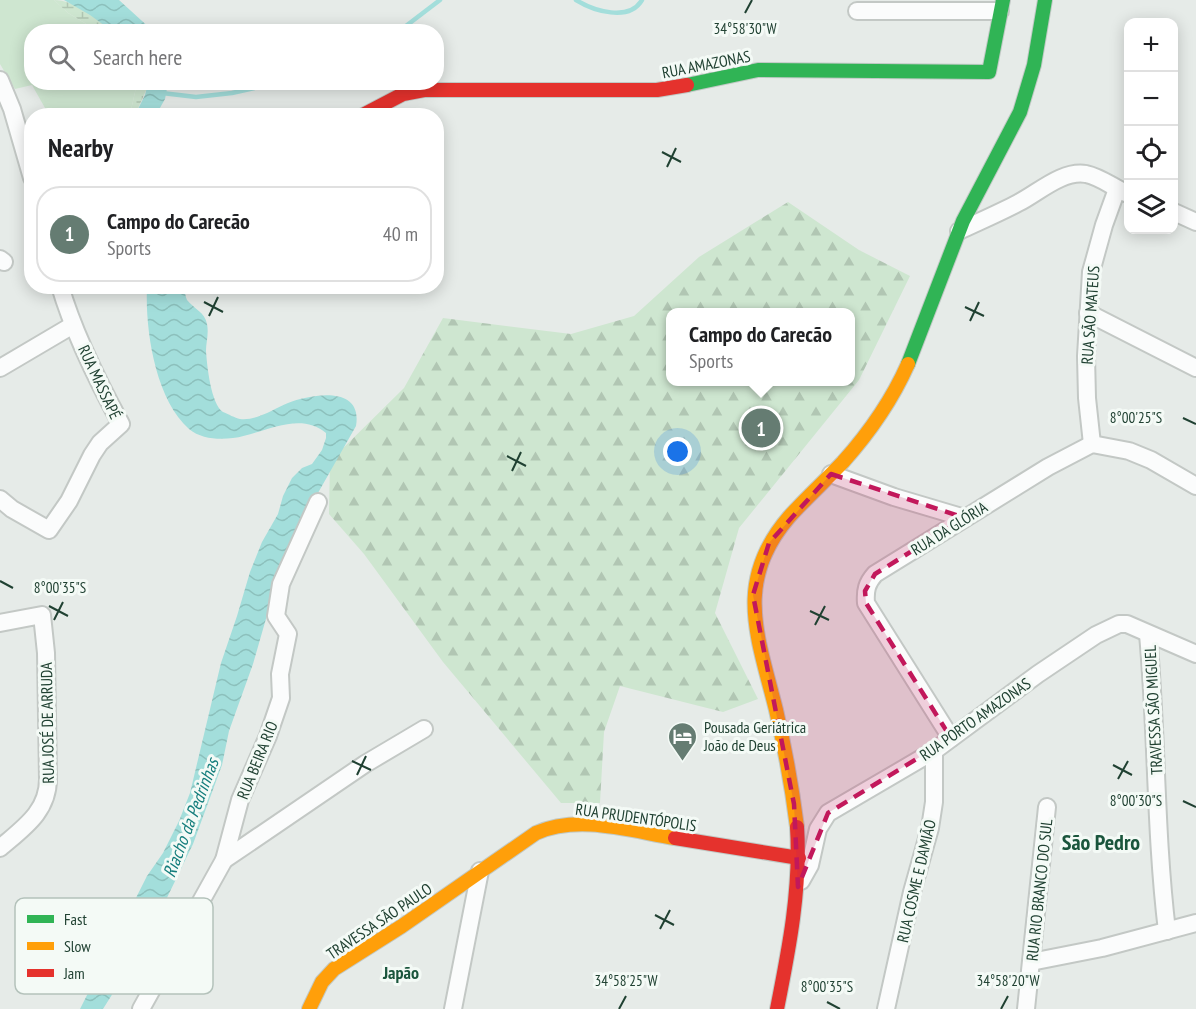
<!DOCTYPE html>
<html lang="en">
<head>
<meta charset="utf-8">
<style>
  body { margin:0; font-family:"PT Sans Narrow",sans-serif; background:#f2f2f2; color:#202124 }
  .controls { position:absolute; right:18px; top:18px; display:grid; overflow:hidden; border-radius:12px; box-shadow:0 3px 15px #0003 }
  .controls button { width:54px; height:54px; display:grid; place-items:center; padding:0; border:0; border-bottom:2px solid #e0e0e0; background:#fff; color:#202124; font:30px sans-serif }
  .you { position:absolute; left:678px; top:452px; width:21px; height:21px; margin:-15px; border:4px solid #fff; border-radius:50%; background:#1a73e8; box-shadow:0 0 0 9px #1a73e833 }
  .badge { display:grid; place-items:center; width:39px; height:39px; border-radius:50%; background:#657c72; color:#fff; font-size:20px; font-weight:700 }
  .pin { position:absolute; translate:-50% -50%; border:3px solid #fff; box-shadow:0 2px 6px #0006 }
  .popup { position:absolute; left:666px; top:308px; width:189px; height:78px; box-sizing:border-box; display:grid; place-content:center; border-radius:12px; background:#fff; filter:drop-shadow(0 2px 4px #0005); font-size:20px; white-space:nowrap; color:#757577 }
  .popup b { font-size:22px; color:#202124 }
  .popup::after { content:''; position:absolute; left:50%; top:100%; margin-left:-12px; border:12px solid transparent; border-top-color:#fff }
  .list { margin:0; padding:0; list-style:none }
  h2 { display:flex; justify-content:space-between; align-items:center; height:78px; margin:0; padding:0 24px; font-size:26px }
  h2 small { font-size:20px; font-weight:400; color:#757577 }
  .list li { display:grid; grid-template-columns:39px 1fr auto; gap:18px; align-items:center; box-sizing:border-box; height:96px; margin:0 12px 12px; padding:0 12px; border:2px solid #e0e0e0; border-radius:24px }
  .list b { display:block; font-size:22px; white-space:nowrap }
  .list p { margin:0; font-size:20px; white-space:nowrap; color:#757577 }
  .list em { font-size:20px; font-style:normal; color:#757577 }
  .icon { flex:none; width:33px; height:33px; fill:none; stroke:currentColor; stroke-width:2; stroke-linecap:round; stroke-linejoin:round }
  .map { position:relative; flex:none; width:1196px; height:1009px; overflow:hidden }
  .search { position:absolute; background:#fff; box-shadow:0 3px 15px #0003; left:24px; top:24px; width:420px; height:66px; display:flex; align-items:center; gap:15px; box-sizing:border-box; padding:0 21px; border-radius:24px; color:#757577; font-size:22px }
  .panel { position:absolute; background:#fff; box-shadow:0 3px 15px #0003; left:24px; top:108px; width:420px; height:186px; border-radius:24px }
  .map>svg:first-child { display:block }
  .green { fill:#cee6d0 }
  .forest { fill:url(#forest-firs); fill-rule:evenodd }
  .wetland { fill:url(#wetland-marsh) }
  .water { fill:url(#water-waves) }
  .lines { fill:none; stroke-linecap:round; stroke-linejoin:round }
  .stream { stroke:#a3dedb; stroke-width:4.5 }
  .street-casing { stroke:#c3c8c5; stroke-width:20 }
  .fast-casing { stroke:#c1c9c5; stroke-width:16 }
  .slow-casing { stroke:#c1c9c5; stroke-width:16 }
  .jam-casing { stroke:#c1c9c5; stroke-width:16 }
  .street { stroke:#fbfcfc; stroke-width:16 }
  .fast { stroke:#30b455; stroke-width:14 }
  .slow { stroke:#ff9f0a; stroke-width:14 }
  .jam { stroke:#e5322d; stroke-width:14 }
  .marked { fill:#c2185b; fill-opacity:0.2; stroke:#c2185b; stroke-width:4.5; stroke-dasharray:12 8; stroke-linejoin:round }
  .ticks { fill:none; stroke:#204132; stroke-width:2 }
  .labels { text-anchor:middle; stroke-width:6; stroke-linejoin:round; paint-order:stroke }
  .street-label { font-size:16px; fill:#204132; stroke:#f4faf6 }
  .poi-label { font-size:16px; fill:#204132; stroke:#f4faf6; text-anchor:start }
  .water-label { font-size:18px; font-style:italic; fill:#147d7c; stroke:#f4faf6 }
  .neighbourhood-label { font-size:18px; font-weight:bold; fill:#1a553c; stroke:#f4faf6 }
  .district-label { font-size:22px; font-weight:bold; fill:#1a553c; stroke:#f4faf6 }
  .key { fill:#f4faf6; stroke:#b4c2bb; stroke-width:1.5 }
  .key-label { font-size:16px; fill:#204132 }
  .ticks-label { font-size:15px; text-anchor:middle; fill:#204132; stroke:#f4faf6; stroke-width:6; stroke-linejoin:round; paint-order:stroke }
</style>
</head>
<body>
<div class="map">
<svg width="1196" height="1009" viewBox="0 0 1196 1009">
  <defs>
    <pattern id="forest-firs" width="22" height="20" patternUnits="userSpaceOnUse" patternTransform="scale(1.5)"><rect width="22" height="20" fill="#cee6d0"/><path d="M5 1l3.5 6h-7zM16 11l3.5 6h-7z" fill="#b1c6b3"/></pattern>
    <pattern id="wetland-marsh" width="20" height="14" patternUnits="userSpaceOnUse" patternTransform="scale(1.5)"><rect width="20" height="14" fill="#cee6d0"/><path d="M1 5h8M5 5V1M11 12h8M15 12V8" fill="none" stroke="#b1c6b3"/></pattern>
    <pattern id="water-waves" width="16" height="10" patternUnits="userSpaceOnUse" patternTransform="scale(1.5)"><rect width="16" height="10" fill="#a3dedb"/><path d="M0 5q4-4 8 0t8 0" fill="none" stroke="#8cc0bc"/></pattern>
  </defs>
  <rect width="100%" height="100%" fill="#e6ebe8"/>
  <path class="green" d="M0,0H54L68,13L98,31L32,32V82L137,83L131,110L128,115H49L32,85L15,89L0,64Z"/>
  <path class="forest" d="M788,202L859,250L910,276L859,380L739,528L715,613L758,699L723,712L620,686L604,732L600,803H561L443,662L364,554L329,514L330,461L404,388L443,318L571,334L634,316L699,257ZM671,312H851V382H671Z"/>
  <g class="wetland">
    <path d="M54,0C74,0 97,18 112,31H98L68,13Z"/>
    <path d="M137,83H148V86L135,115L128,116L131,110Z"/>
  </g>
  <g class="water">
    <path d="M64,0H119L153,31H112L90,15Z"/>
    <path d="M148,83H168L165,99L156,115H135L145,95Z"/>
    <path d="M147,287H184C185,291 185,296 187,300C194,309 205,312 207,324C209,334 206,342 206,351C207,366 211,404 223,412C228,414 235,418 240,419C257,421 273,409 288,403C312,394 363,385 356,426L310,507L280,570L253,664L229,731L222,765L193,844L147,939L103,1009H80L147,876L163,853L179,821L190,793L221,663L237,616L250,572L262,542L278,514L283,496L292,478L302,468L312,464L322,450L326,438V433C299,410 263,434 233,438C219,440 201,439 189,429C155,399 145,329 147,287Z"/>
  </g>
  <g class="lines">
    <g class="stream">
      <path d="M576,0C594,11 629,22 642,0"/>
      <path d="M398,32L440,0"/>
      <path d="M162,93L196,97L232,93L281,82"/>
    </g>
    <defs>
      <g id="street">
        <path d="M857,11H1000"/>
        <path d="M0,80L12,109L32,178"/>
        <path d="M1174,212L1196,222"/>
        <path d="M959,231C978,222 999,213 1018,203C1038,193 1062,170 1086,174C1101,177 1114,188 1128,194"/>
        <path d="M0,259L4,262"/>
        <path d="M1088,313L1196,368"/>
        <path d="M0,368L73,325"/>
        <path d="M1092,444L1087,398L1086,356L1091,272L1104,225L1117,189"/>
        <path d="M831,474L894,497L965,518"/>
        <path d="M0,499L12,509L49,530L69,501L92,455L100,443L121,424C97,380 74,334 60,286"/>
        <path d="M0,623L42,615L46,653L48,779C48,812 23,828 0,848"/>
        <path d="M1148,634C1157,733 1155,832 1167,931"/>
        <path d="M951,738L866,603C865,590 867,583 875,574L1048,467L1092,444L1129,451L1151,460L1196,486"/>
        <path d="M224,860L365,764L424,729"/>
        <path d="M801,881L810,865L818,829L828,813L934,751L1038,674L1096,635L1119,624H1127L1196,654"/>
        <path d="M1031,962L1102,948L1196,923"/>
        <path d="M141,1009L224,860L240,800L268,736L281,698L280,674L288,634L276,616L281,584L318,502"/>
        <path d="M453,1009L480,871"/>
        <path d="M886,1009L912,892L930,828L934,802V751"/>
        <path d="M1026,1009L1047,807"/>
      </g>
      <g id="fast">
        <path d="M687,85L758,70L989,72L1003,0"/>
        <path d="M908,364L963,221L1020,112L1034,65L1045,0"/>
      </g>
      <g id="slow">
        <path d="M797,827C792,787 785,749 776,710C758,637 733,582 789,517C806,498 825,481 843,462C869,433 892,400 908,364"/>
        <path d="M309,1009L322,982L334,969L402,926L536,833C579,814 631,831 675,838"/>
      </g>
      <g id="jam">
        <path d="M361,116L403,94L424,90H657L687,85"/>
        <path d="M675,838L799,858"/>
        <path d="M777,1009C789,949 801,888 797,827"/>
      </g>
    </defs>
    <use href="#street" class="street-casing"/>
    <use href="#fast" class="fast-casing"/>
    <use href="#slow" class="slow-casing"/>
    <use href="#jam" class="jam-casing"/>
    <use href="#street" class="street"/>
    <use href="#fast" class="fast"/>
    <use href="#slow" class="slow"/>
    <use href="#jam" class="jam"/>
  </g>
  <path class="marked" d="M831,474L965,518L875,574L865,591L866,603L951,738L828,813L798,887L794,804L753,595L769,543Z"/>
  <path class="ticks" d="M745,13L752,0M662,152L681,162M667,167L676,148M204,302L223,312M965,307L984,316M209,316L218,297M970,321L979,302M1183,418L1196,424M507,456L526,466M512,471L521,452M0,581L13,588M49,606L68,616M810,611L829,620M54,620L63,602M815,625L825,606M352,761L371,770M1113,765L1132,775M357,775L366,756M1118,779L1128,761M1183,801L1196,807M655,915L674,925M660,929L670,910M827,1002L840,1009M619,1009L626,996M1001,1009L1008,996"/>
  <defs>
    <symbol id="hotel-pin" viewBox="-11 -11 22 30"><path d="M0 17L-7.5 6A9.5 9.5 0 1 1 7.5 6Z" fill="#657c72" stroke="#f4faf6"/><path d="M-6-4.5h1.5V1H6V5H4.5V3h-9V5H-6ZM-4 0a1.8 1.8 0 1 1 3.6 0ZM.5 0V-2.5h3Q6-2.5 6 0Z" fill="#fff"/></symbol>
  </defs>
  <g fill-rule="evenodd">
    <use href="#hotel-pin" x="666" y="720" width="33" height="45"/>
  </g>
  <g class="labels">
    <g class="street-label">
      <text transform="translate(706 64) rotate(-11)" y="6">RUA AMAZONAS</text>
      <text transform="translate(1090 315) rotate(-86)" y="6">RUA SÃO MATEUS</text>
      <text transform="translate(100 382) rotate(65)" y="6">RUA MASSAPÉ</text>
      <text transform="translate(949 528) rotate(-32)" y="6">RUA DA GLÓRIA</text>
      <text transform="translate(1153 710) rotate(-93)" y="6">TRAVESSA SÃO MIGUEL</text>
      <text transform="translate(975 719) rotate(-35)" y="6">RUA PORTO AMAZONAS</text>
      <text transform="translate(47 723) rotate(-91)" y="6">RUA JOSÉ DE ARRUDA</text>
      <text transform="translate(257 760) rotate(-68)" y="6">RUA BEIRA RIO</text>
      <text transform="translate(636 817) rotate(8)" y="6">RUA PRUDENTÓPOLIS</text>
      <text transform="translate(916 881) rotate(-77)" y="6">RUA COSME E DAMIÃO</text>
      <text transform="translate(1039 890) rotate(-84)" y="6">RUA RIO BRANCO DO SUL</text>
      <text transform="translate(379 921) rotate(-34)" y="6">TRAVESSA SÃO PAULO</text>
    </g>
    <g class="poi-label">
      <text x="704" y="733">Pousada Geriátrica<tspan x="704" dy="18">João de Deus</tspan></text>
    </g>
    <g class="water-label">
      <text transform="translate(191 818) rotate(-69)" y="6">Riacho da Pedrinhas</text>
    </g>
    <g class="neighbourhood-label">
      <text x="401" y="979">Japão</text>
    </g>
    <g class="district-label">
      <text x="1101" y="850">São Pedro</text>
    </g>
  </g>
  <rect x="15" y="898" width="198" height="96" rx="9" class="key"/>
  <rect x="27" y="915" width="27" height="8" fill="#30b455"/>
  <rect x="27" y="942" width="27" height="8" fill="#ff9f0a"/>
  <rect x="27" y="969" width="27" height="8" fill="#e5322d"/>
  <g class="key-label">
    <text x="64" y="925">Fast</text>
    <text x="64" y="952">Slow</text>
    <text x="64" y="979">Jam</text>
  </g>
  <g class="ticks-label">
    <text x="745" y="34">34°58'30"W</text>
    <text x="1136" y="423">8°00'25"S</text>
    <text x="60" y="593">8°00'35"S</text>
    <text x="1136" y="806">8°00'30"S</text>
    <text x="626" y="986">34°58'25"W</text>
    <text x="1008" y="986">34°58'20"W</text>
    <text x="827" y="992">8°00'35"S</text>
  </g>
</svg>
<div class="controls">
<button>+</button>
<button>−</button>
<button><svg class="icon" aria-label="locate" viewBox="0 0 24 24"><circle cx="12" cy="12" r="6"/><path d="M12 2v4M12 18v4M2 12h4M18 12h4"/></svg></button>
<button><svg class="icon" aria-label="layers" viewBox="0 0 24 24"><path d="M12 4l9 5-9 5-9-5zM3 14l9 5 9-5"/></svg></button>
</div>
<div class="you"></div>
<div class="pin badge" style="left:761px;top:428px">1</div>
<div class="popup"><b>Campo do Carecão</b>Sports</div>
<div class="search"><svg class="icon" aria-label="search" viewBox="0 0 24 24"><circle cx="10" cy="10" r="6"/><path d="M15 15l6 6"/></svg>Search here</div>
<section class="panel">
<h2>Nearby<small></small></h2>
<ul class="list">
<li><span class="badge">1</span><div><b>Campo do Carecão</b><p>Sports</p></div><em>40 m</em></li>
</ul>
</section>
</div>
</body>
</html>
